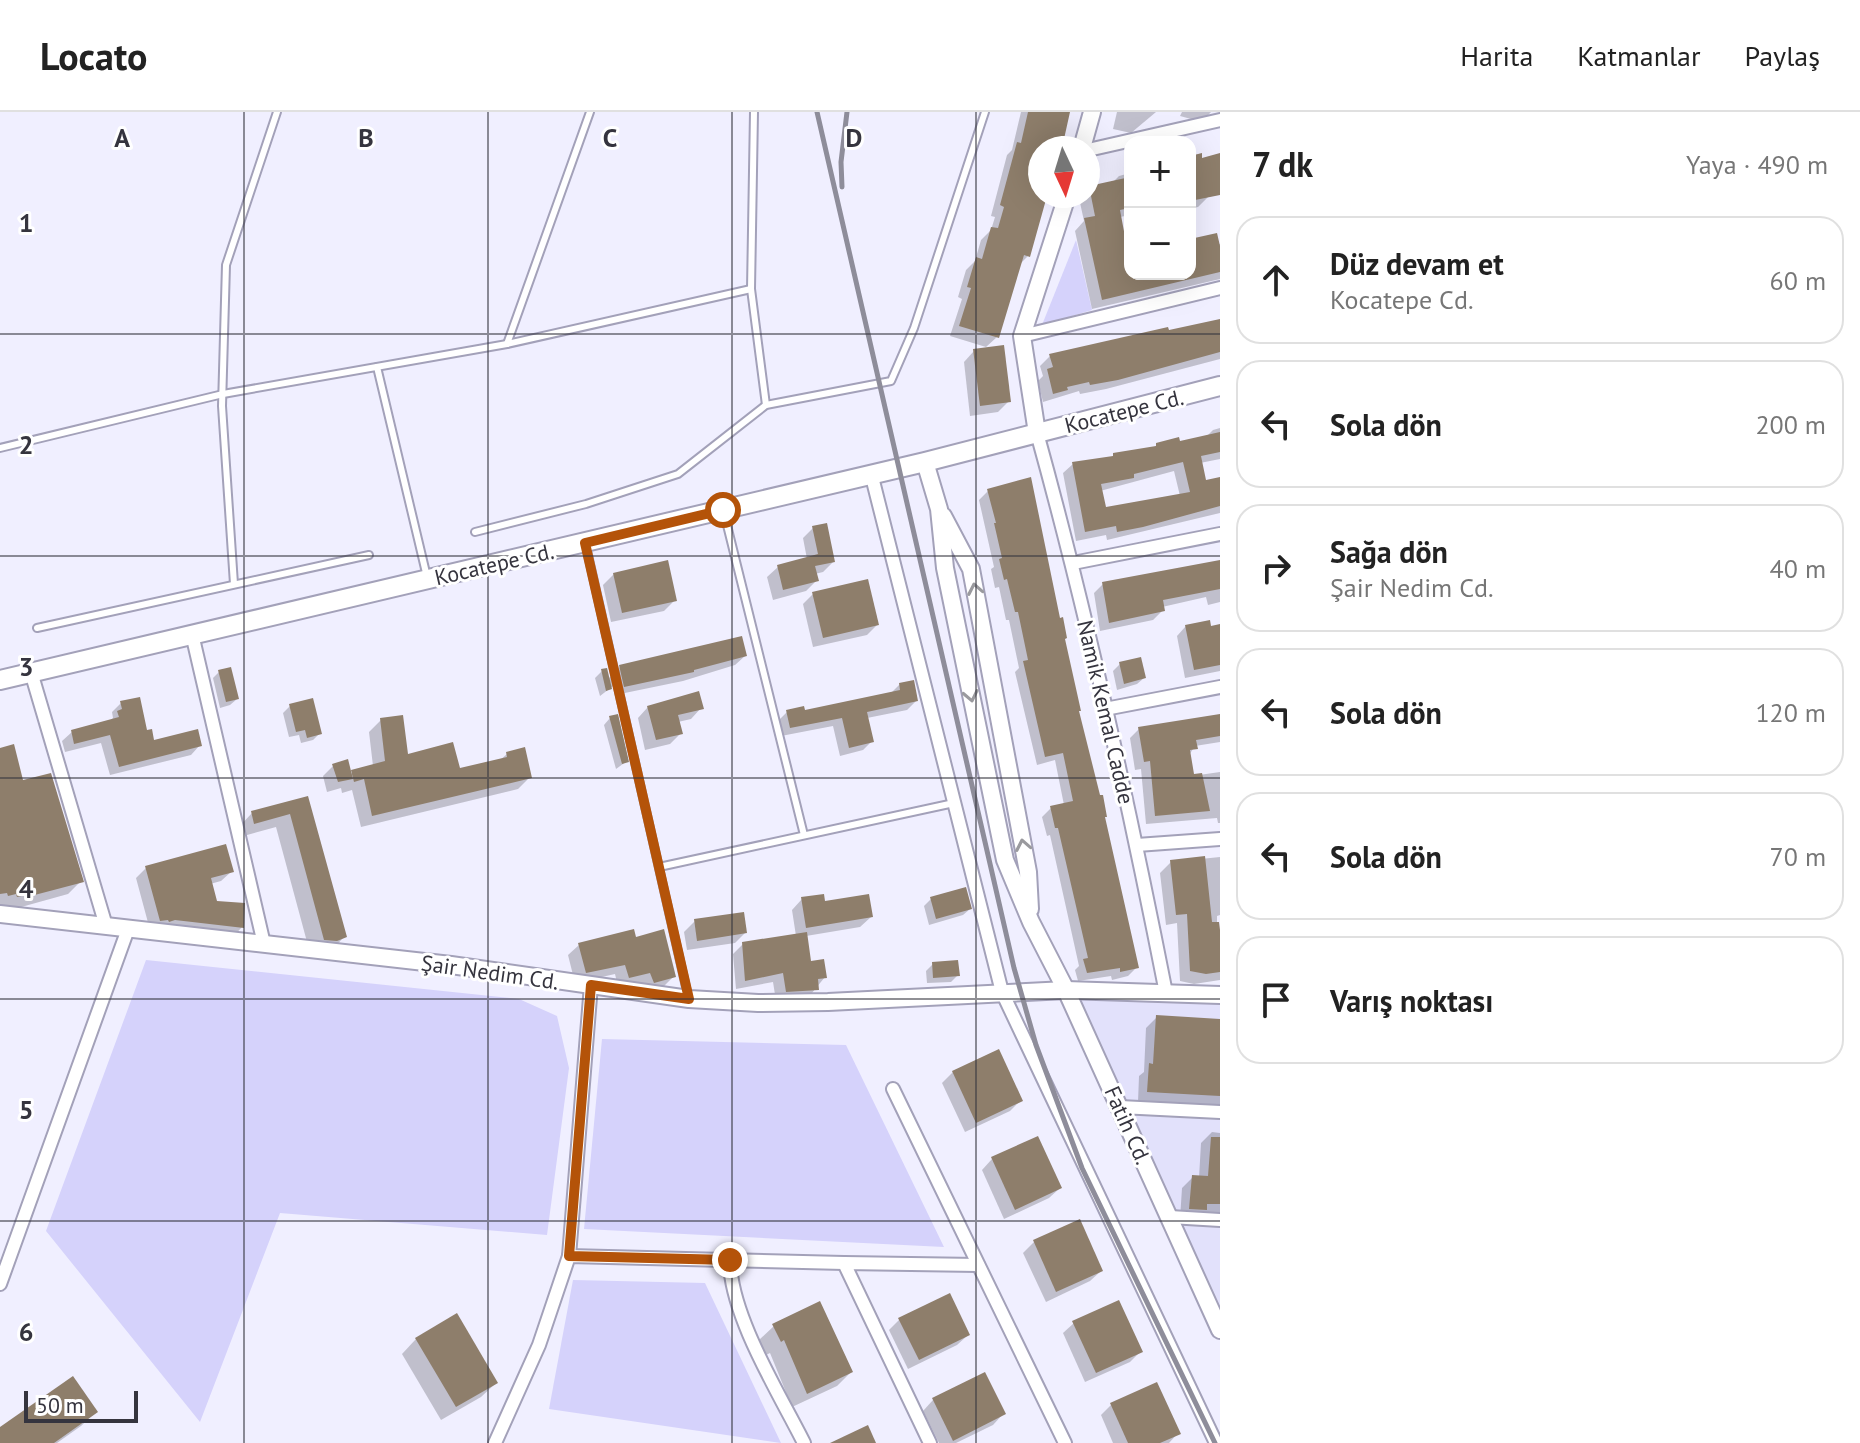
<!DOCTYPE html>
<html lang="tr">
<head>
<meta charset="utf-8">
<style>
  body { margin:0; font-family:"PT Sans",sans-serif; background:#f2f2f2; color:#222 }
  .controls { position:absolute; right:24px; top:24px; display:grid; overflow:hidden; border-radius:16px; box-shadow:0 8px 32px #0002 }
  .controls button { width:72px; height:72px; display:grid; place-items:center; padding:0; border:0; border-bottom:2px solid #e0e0e0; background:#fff; color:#222; font:40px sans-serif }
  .compass { position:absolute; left:1028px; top:24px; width:72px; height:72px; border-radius:50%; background:#fff; box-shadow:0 8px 32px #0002; rotate:176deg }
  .scale { position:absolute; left:24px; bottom:20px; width:114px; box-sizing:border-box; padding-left:8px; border:4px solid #35343e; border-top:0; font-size:22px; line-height:28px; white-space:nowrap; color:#35343e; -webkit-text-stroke:6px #fff; paint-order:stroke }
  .stop { position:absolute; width:24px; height:24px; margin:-18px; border:6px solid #b45309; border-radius:50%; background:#fff }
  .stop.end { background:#b45309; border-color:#fff; box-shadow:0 2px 8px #0008 }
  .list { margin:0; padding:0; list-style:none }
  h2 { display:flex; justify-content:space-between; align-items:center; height:104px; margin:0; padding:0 32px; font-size:34px }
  h2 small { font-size:26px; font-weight:400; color:#767676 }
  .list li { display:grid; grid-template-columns:52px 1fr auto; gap:24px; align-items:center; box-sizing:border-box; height:128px; margin:0 16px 16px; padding:0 16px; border:2px solid #e0e0e0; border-radius:24px }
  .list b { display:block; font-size:30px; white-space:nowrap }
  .list p { margin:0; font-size:26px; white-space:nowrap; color:#767676 }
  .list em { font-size:26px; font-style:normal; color:#767676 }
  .icon { flex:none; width:44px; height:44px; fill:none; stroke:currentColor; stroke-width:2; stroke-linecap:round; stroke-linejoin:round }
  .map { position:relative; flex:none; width:1220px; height:1331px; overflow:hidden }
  header { display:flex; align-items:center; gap:48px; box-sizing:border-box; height:112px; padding:0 40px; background:#fff; border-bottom:2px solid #e0e0e0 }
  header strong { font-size:38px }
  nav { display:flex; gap:44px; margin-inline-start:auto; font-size:28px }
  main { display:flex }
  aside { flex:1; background:#fff }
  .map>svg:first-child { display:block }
  .built { fill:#e2e1fb }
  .green { fill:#d5d2fb }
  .shadow { fill:#0003; fill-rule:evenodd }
  .building { fill:#8e7e6b; fill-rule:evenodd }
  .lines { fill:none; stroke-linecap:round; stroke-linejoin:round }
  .service-casing { stroke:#a3a1b9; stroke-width:10 }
  .minor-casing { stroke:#a3a1b9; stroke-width:16 }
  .tertiary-casing { stroke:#a3a1b9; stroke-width:20 }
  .secondary-casing { stroke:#a3a1b9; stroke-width:22 }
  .service { stroke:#fff; stroke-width:6 }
  .minor { stroke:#fff; stroke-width:12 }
  .tertiary { stroke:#fff; stroke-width:16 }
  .secondary { stroke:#fff; stroke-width:18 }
  .rail { stroke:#8e8d9a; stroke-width:5 }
  .oneway { stroke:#9a9a9e }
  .route { stroke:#b45309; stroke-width:10 }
  .grid { fill:none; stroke:#35343e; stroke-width:2; stroke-opacity:0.55 }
  .labels { text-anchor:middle; stroke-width:6; stroke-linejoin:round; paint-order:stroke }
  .street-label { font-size:22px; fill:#35343e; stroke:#fff }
  .grid-label { font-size:26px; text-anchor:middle; font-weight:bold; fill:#35343e; stroke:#fff; stroke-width:6; stroke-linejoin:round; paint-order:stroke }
</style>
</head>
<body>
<header>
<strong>Locato</strong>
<nav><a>Harita</a><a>Katmanlar</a><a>Paylaş</a></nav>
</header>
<main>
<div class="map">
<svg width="1220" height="1331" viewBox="0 0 1220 1331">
  <rect width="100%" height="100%" fill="#f0efff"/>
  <path class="built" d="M1066,878L1220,883V1218Z"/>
  <g class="green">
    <path d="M1076,128L1092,198L1042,213Z"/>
    <path d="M146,848L519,887L557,904L569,956L547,1123L280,1101L200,1310L46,1119Z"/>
    <path d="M602,927L846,933L944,1135L584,1117Z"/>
    <path d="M573,1168L705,1171L781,1331L549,1297Z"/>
  </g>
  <g class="shadow">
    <path d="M1021,0H1068L1060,36H1040V84H1045L1028,144L1020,152L997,225L986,235L950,224L962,187L958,185L966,158L975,149L981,128L991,118L995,105L991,104L1007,43L1012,38Z"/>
    <path d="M1117,0H1156L1131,21L1113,17Z"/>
    <path d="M1182,0H1211L1202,10L1180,4Z"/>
    <path d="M1220,43V82L1208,85L1198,95L1190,97V46L1201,48Z"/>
    <path d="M1130,61V103L1120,105L1130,146V162H1190V130L1220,132V167L1092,197L1075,119L1084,109L1079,86L1088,84L1090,76L1112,71L1119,64Z"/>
    <path d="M1220,209V247L1106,277L1080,282L1079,279L1043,290L1038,269L1043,264L1040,254L1050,244Z"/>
    <path d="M974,239L1009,289L998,300L970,304L964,250Z"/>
    <path d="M1220,316V347L1200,351L1204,369L1220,366V401L1107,428L1106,423L1076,429L1063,361L1073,352L1110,347L1114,343L1152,337L1157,333L1205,326L1213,318ZM1174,359L1180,384L1104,397L1100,379Z"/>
    <path d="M988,379L1063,528L1077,600L1137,855L1128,864L1112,868L1111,864L1078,869L1075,858L1079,854L1050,723L1047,724L1042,705L1051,696L1064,693L1055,648L1037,653L1015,560L1019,556L1009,508H1006L999,475L995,476L991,457L994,455L979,388Z"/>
    <path d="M813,416L833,450L823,460L815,462L817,468L806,479L773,488L767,465L778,455L807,447L803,426Z"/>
    <path d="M1220,452V490L1208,493L1206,485L1162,495V499L1153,508L1100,519L1094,481L1103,472Z"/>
    <path d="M614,462L675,488L664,499L611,510L603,473Z"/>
    <path d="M813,482L877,513L867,523L813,535L803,492Z"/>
    <path d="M1186,514H1220V559L1185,566L1177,524Z"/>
    <path d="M745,544L735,553L683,569L615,583L613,574L600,584L595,566L602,559L608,567L620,555Z"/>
    <path d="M1120,552L1144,566L1137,572L1117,578L1113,559Z"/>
    <path d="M219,560L237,587L230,593L220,596L213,566Z"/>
    <path d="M900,572L916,589L907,598L867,606L872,629L863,638L840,644L833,614L781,624L778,609L787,600L804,601L890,582Z"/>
    <path d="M121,591L153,630L200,633L191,643L110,663L101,631L65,640L62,629L72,620L109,610L113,606L112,600Z"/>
    <path d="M290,594L320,621L313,628L301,631L299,623L289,625L283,601Z"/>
    <path d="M648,595L701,596L691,607L678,610L681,621L670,632L645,638L638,606Z"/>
    <path d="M1220,604V630L1195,634L1189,643L1192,664L1220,660V711H1218L1217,706L1146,712L1141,657L1135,658L1130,626L1139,617Z"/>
    <path d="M610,606L627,649L616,657L604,613Z"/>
    <path d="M381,608L406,645L459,658L499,649L507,642L530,665L518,677L361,715L352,678L342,681L341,676L327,680L323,664L334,653L349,662L373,654L369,620Z"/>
    <path d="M0,638L81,769L68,782L14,797L13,794L4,797L3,794L0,795Z"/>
    <path d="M307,686L343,826L329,841H310L276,715L240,725L238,716L252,701Z"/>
    <path d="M1220,745V803L1217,804V820H1220V868L1194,872L1180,869L1177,811L1166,813L1160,761L1171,750Z"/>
    <path d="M146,756L232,759L221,769L210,772L216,791L242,815L232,826L150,818L136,766Z"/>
    <path d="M965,778L970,797L963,803L929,813L924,794L931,787Z"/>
    <path d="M802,787L871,805L860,815L806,824L810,851L825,865L807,887L776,889L773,870L736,877L733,842L743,832L796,824L792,798Z"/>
    <path d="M695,809L745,821L735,831L687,838L684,820Z"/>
    <path d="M634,827L674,864L663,875L643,880L639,870L618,875L615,862L575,871L568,843L579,833Z"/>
    <path d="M933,852L958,863L951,870L927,871L926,859Z"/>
    <path d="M1157,905L1220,909V995L1138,990L1139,964L1144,960L1146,916Z"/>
    <path d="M953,960L1020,989L1010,999L965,1020L942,971Z"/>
    <path d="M1212,1020L1220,1021V1103L1180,1107L1182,1076L1193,1065L1199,1066L1201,1031Z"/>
    <path d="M992,1047L1060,1076L1049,1086L1004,1107L982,1058Z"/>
    <path d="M1079,1110L1101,1159L1090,1169L1046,1190L1023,1141L1034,1130Z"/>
    <path d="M900,1207L968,1223L957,1233L908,1257L889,1218Z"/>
    <path d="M1074,1211L1141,1239L1130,1250L1085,1270L1063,1221Z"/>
    <path d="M774,1214L851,1260L837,1274L792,1295L770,1241L766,1243L759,1228Z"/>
    <path d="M416,1227L496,1271L481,1285L441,1308L402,1242Z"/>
    <path d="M933,1288L1003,1302L993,1313L956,1331H939L923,1299Z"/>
    <path d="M1111,1293L1178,1321L1169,1331H1113L1101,1303Z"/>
    <path d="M96,1300L81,1314L57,1331H0V1318Z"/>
  </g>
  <g class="building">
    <path d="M1028,0H1070L1062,36H1040V84H1047L1030,145L1024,143L999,226L959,214L971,176L967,175L976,145L982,147L991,115L998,116L1004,95L1000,93L1017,30L1021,31Z"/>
    <path d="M1202,41V46L1220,41V83L1190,89V44Z"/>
    <path d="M1130,65V96L1120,98L1126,130L1130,129V162H1190V127L1217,121L1220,134V160L1102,188L1084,106L1095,104L1089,74Z"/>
    <path d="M1220,207V240L1118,268L1090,273L1089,270L1067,275L1068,278L1053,282L1047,257L1053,255L1049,242L1168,215L1169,218Z"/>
    <path d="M1004,233L1011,290L980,294L973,237Z"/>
    <path d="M1220,320V340L1201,344L1206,368L1220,365V394L1143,415L1117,420L1116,414L1085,420L1072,350L1113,344V341L1156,334V331L1179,325L1180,329ZM1183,350L1190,380L1106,395L1101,372L1134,366V362Z"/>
    <path d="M1031,365L1060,506L1063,505L1067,526L1065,527L1081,599H1079L1100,683H1103L1107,705H1105L1139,856L1120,860V856L1087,861L1083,847L1088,846L1058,716H1055L1050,694L1073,689L1063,641L1045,645L1023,549L1028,548L1018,500H1015L1007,467L1004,468L999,447L1002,446L994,411H996L987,377Z"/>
    <path d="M827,411L835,450L815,454L819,469L783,478L777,453L818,442L812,414Z"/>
    <path d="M668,448L677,489L622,501L613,461Z"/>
    <path d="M1220,448V477L1163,488L1165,499L1109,511L1102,470Z"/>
    <path d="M868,467L879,513L823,526L812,480Z"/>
    <path d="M1210,508L1211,514L1220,512V553L1194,558L1185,513Z"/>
    <path d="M742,524L747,544L694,558V560L624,575L619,553Z"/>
    <path d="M1141,545L1146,566L1124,572L1119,550Z"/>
    <path d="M231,555L239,587L226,590L218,558Z"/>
    <path d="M607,556L612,577L606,579L601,557Z"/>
    <path d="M914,568L918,589L867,600L874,630L849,636L842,606L790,616L786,598L804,594L805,598L900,578L899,571Z"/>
    <path d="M699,579L704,597L678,603L683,622L656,628L647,594Z"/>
    <path d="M140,585L147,618L152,617L154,628L198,617L202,634L119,655L110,623L74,632L71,618L119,605L117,599L122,597L120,589Z"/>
    <path d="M313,586L322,622L307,626L305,618L296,620L289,592Z"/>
    <path d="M618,602L629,650L622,652L609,604Z"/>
    <path d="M1220,602V624L1196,628L1198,637L1190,638L1194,662L1202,661L1210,699L1155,704L1150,649L1144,650L1138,615Z"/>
    <path d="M403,603L408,642L453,630L460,656L507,645L506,640L525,635L532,666L372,704L364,667L354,670L351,658L385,649L380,606Z"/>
    <path d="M14,632L23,668L51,661L84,770L27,785L26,783L17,785L16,782L8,784L7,781L0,782V636Z"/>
    <path d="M348,647L353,667L338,670L332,652Z"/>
    <path d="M308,684L347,825L337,829L324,828L290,702L254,712L251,699Z"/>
    <path d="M226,732L234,760L211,766L217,789L245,791L244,816L175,808L169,810L168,808L160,809L145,754Z"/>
    <path d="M1205,744L1212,810H1219L1220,818V860L1206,862L1190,859L1187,802L1176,803L1170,748Z"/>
    <path d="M966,775L972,797L936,807L930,785Z"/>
    <path d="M824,782L825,789L869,782L873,805L806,816L801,785Z"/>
    <path d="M744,800L747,821L697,829L694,807Z"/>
    <path d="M634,817L636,825L664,817L676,865L654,871L650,861L629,866L625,853L586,861L578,831Z"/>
    <path d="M807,820L811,849L824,847L827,866L818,867L819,878L786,880L783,861L745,869L742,830Z"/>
    <path d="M958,848L960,864L933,866L932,850Z"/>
    <path d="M1156,903L1220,907V984L1147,980L1149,951L1153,952Z"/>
    <path d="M999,937L1023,989L976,1011L952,959Z"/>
    <path d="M1038,1024L1062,1076L1015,1098L991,1045Z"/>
    <path d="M1211,1025H1220V1092H1207V1098L1189,1097L1192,1063L1208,1064Z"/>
    <path d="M1080,1107L1103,1159L1056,1180L1033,1128Z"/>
    <path d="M950,1181L970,1223L919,1248L898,1206Z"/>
    <path d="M1119,1188L1143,1240L1096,1261L1072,1209Z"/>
    <path d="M820,1189L853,1260L807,1282L784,1228L781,1230L772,1212Z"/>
    <path d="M457,1201L498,1271L456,1295L415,1226Z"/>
    <path d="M985,1260L1006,1302L953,1329L932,1286Z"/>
    <path d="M73,1264L98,1300L54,1331H0V1315Z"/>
    <path d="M1157,1270L1181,1322L1160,1331H1128L1110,1291Z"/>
    <path d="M868,1313L876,1331H830Z"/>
  </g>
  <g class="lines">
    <defs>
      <g id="service">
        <path d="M754,0L751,177L766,293"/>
        <path d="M507,232L590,0"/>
        <path d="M377,255L427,465"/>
        <path d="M0,336L223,282L507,232L751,177"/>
        <path d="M724,401L804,723"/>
        <path d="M475,420L586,392L678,362L766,293L891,269L914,216L985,0"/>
        <path d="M586,434L688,884"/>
        <path d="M234,472L222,294L226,153L277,0"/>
        <path d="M37,516L369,443"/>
        <path d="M659,755L954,691"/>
      </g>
      <g id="minor">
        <path d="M1088,38L1220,8"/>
        <path d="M1022,224L1220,176"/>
        <path d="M1037,321C1088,505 1129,693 1166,881"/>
        <path d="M871,361L1002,880L1216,1331"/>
        <path d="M1073,451L1220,422"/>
        <path d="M192,522L264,832"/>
        <path d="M31,560L106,814"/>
        <path d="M1105,597L1220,575"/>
        <path d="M1137,733L1220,727"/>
        <path d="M893,977L1065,1331"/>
        <path d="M1120,995L1220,1000"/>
        <path d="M1170,1105L1220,1108"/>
        <path d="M569,1144L591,873"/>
        <path d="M730,1148C730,1203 779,1281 804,1331"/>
        <path d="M0,1172L128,817"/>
        <path d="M495,1331L539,1233L569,1144L844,1151"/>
        <path d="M930,1331L844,1151L978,1153"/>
      </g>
      <g id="tertiary">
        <path d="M1082,36L1092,0"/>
        <path d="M1037,321L1022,224L1067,84"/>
        <path d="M925,350L939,397L945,456L1005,748L1031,810L1066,878L1220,1218"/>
        <path d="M943,404L971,457L1028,760L1030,797"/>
        <path d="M0,802L451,853L689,887L758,891L828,890L1066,878L1220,883"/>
      </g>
      <path id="secondary" d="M0,568L925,350L1220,274"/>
    </defs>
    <use href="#service" class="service-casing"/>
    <use href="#minor" class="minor-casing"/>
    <use href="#tertiary" class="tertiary-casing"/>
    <use href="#secondary" class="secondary-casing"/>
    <use href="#service" class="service"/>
    <use href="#minor" class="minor"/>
    <use href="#tertiary" class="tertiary"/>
    <use href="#secondary" class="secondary"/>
    <g class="rail">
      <path d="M817,0L1014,856L1036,933L1082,1056L1215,1331"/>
      <path d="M842,75L841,50L847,0"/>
    </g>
  </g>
  <defs><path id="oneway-chevron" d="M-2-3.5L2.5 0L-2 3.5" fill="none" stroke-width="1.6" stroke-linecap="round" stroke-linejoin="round" transform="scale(2)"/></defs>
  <g class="oneway">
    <use href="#oneway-chevron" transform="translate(975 477) rotate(-101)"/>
    <use href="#oneway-chevron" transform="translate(971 584) rotate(78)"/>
    <use href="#oneway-chevron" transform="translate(1023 733) rotate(-101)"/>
  </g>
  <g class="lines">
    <path class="route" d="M723,398L585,431L689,887L591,873L569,1144L730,1148"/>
  </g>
  <path class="grid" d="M244,0V1331M488,0V1331M732,0V1331M976,0V1331M0,222H1220M0,444H1220M0,666H1220M0,887H1220M0,1109H1220"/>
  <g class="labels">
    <g class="street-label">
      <text transform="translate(1124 299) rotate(-14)" y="8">Kocatepe Cd.</text>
      <text transform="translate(494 452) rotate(-13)" y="8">Kocatepe Cd.</text>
      <text transform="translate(1106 600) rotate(77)" y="8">Namik Kemal Cadde</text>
      <text transform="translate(490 860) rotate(8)" y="8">Şair Nedim Cd.</text>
      <text transform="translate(1128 1013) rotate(66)" y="8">Fatih Cd.</text>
    </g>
  </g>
  <g class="grid-label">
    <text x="122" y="35">A</text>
    <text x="366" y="35">B</text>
    <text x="610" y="35">C</text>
    <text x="854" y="35">D</text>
    <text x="26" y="120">1</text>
    <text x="26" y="342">2</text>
    <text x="26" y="564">3</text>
    <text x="26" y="786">4</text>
    <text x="26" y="1007">5</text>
    <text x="26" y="1229">6</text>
  </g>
</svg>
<div class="controls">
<button>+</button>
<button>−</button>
</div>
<svg class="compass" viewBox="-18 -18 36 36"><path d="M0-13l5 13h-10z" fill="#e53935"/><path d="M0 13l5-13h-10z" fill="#767676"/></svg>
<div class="scale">50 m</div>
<div class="stop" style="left:723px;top:398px"></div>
<div class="stop end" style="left:730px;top:1148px"></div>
</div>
<aside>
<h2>7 dk<small>Yaya · 490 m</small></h2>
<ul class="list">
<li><svg class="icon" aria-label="ahead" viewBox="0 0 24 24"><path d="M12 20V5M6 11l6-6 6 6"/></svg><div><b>Düz devam et</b><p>Kocatepe Cd.</p></div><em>60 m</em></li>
<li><svg class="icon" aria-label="left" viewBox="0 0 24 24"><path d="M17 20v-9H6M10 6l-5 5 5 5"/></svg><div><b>Sola dön</b></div><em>200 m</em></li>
<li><svg class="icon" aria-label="right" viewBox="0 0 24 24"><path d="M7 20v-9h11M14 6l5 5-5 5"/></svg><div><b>Sağa dön</b><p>Şair Nedim Cd.</p></div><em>40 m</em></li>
<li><svg class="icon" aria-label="left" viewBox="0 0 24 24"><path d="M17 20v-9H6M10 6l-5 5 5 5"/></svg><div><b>Sola dön</b></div><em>120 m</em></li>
<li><svg class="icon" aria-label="left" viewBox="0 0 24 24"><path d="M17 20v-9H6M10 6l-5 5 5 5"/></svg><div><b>Sola dön</b></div><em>70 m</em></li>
<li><svg class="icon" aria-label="arrive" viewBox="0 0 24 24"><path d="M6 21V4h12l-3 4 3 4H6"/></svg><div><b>Varış noktası</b></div></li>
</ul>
</aside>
</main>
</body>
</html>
